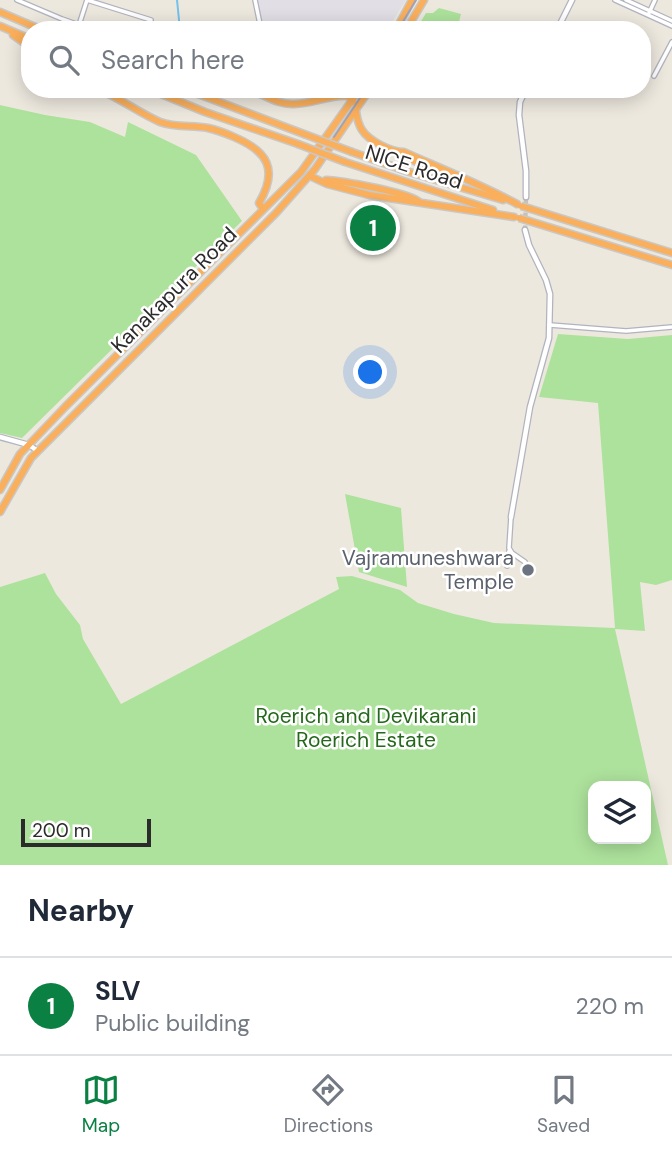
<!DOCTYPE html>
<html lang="en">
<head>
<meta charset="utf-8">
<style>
  body { margin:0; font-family:"DM Sans",sans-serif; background:#f6f6f7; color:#1f2937 }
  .controls { position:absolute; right:21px; bottom:21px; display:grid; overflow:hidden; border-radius:14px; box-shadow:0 4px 18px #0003 }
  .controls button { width:63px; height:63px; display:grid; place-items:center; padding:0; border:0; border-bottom:2px solid #e0e1e3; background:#fff; color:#1f2937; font:35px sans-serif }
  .scale { position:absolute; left:21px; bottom:18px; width:130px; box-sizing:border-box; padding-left:7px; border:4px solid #2b2b2b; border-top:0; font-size:19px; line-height:24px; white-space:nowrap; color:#2b2b2b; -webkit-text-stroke:5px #fff; paint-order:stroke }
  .you { position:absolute; left:371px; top:373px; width:24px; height:24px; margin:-18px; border:5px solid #fff; border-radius:50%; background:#1a73e8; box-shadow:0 0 0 10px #1a73e833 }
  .badge { display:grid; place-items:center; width:46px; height:46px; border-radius:50%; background:#0b8043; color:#fff; font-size:23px; font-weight:700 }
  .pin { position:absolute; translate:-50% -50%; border:4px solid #fff; box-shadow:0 2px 7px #0006 }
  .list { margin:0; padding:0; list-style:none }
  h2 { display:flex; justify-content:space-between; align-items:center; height:91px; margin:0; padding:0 28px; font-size:30px }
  h2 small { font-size:23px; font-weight:400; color:#747a83 }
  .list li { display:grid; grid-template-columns:46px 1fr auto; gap:21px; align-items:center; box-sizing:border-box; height:98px; padding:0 28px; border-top:2px solid #e0e1e3 }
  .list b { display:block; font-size:26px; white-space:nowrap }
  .list p { margin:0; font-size:23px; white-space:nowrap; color:#747a83 }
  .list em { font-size:23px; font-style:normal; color:#747a83 }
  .icon { flex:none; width:38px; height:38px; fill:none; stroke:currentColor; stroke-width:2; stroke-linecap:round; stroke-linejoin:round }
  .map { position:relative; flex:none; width:672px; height:865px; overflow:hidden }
  .search { position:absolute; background:#fff; box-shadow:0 4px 18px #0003; left:21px; right:21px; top:21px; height:77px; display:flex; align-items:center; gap:18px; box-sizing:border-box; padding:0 24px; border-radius:28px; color:#747a83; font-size:26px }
  .sheet { height:189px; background:#fff }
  nav { display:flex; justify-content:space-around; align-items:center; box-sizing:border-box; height:98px; border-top:2px solid #e0e1e3; background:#fff; font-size:19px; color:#747a83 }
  nav a { display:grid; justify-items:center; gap:4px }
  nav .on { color:#0b8043 }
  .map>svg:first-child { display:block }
  .industrial { fill:#e1dee6 }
  .green { fill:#ade29c; fill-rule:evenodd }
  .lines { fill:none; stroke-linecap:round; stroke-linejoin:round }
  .stream { stroke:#74c1ec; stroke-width:2 }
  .secondary-tunnel { stroke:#c6c2ba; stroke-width:4.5; stroke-dasharray:4.5 2; stroke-linecap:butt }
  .street-casing { stroke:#b1b3bf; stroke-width:6 }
  .secondary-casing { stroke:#b1b3bf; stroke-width:7 }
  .highway-casing { stroke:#c8c8c8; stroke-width:9 }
  .street { stroke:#fff; stroke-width:3.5 }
  .secondary { stroke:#fff; stroke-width:4.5 }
  .highway { stroke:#faaf5c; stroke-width:6 }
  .rail { stroke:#a1a2b5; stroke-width:2 }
  .highway-bridge-casing { stroke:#c8c8c8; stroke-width:9; stroke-linecap:butt }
  .highway-bridge { stroke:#faaf5c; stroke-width:6 }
  .worship-dot { fill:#6b7280; stroke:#fff; stroke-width:2.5 }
  .labels { text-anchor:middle; stroke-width:5; stroke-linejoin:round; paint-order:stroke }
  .street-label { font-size:21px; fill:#2b2b2b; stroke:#fff }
  .worship-label { font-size:21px; fill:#5b616d; stroke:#fff; text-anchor:end }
  .park-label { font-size:21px; fill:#25681c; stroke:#fff }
</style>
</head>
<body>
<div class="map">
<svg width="672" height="865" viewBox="0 0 672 865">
  <rect width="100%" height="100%" fill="#ede8de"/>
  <path class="industrial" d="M256,0H406L387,30H276L263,28Z"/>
  <g class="green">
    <path d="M439,8L461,14L457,30H416L426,13H433Z"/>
    <path d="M0,105L45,115L90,122L125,137L128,122L196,155L242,221L22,438L0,433Z"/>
    <path d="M558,334L628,339L672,335V580L656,585L640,582L645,631L615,629L668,865H0V587L45,573L56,594L80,625L83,639L121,704L339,589L336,577L352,576L400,590L418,603L454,614L494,623L615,628L598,403L539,397ZM593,786H646V839H593Z"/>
    <path d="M345,494L401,508L407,587L359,572Z"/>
  </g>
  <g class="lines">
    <path class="stream" d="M177,0L180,30"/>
    <path class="secondary-tunnel" d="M525,230L526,197"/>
    <defs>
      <g id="street">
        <path d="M17,0L62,19L93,30"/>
        <path d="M255,0L261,29"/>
        <path d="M615,0L672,26"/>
        <path d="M626,0L672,21"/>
        <path d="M649,13L655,0"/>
        <path d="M79,25L87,0L151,20"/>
        <path d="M196,29H261"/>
        <path d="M654,76L672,42"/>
        <path d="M550,325L626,331L672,327"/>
        <path d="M511,517L509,548L512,553L525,562"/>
        <path d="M507,566L509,551"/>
      </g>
      <g id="secondary">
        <path d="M557,30L572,0"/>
        <path d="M526,197V171L519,115L520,102L526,89"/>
        <path d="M0,437L29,445L38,451"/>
        <path d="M511,517L530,407L549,338L550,294L546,280L529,245L525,230"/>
      </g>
      <g id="highway">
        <path d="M0,12L42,30"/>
        <path d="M0,26L30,39"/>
        <path d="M396,30L412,0"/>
        <path d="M406,30L424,0"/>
        <path d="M13,35L30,47"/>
        <path d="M98,89C120,98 139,113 160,122C176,128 192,125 208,128C217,130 225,133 234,137C267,151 279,169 259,203L263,209"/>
        <path d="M149,89L205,112L298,144"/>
        <path d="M185,89L304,134"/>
        <path d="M247,89C263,93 276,105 294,104C312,104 332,94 348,96L353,102"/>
        <path d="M356,112C357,118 358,124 362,130C369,141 391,152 404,152C442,169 480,184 517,204"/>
        <path d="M352,152L406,171L503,200"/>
        <path d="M398,152L403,156L421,164"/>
        <path d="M345,162L493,210"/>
        <path d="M310,176L327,184L369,195L514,217"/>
        <path d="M326,180C344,181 404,192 418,201"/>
        <path d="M531,209L672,253"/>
        <path d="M529,221L672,265"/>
        <path d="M0,490L20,454L65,407L301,172L360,89"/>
        <path d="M0,512L31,458L276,213L315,169L370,89"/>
      </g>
    </defs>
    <use href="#street" class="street-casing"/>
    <use href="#secondary" class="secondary-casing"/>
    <use href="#highway" class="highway-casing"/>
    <use href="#street" class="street"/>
    <use href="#secondary" class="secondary"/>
    <use href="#highway" class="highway"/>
    <g class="rail">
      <path d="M398,30L416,0"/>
      <path d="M334,137L366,89"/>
    </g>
    <defs>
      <g id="highway-bridge">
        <path d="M304,134L352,152"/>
        <path d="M298,144L345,162"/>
        <path d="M521,206L531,209"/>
        <path d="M519,218L529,221"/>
      </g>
    </defs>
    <use href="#highway-bridge" class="highway-bridge-casing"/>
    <use href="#highway-bridge" class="highway-bridge"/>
  </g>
  <circle class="worship-dot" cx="528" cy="570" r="7"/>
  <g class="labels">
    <g class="street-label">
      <text transform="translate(414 167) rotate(18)" y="7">NICE Road</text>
      <text transform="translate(174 290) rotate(-45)" y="7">Kanakapura Road</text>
    </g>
    <g class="worship-label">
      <text x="514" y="565">Vajramuneshwara<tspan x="514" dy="24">Temple</tspan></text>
    </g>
    <g class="park-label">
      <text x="366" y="723">Roerich and Devikarani<tspan x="366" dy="24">Roerich Estate</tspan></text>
    </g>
  </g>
</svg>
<div class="controls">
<button><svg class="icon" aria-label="layers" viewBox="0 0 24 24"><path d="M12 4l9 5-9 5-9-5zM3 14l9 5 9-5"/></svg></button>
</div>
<div class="scale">200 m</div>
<div class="you"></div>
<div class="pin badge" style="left:373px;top:228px">1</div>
<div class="search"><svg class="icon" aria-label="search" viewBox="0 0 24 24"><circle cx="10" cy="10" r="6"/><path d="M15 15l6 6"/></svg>Search here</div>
</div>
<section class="sheet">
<h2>Nearby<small></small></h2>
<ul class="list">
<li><span class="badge">1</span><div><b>SLV</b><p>Public building</p></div><em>220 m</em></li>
</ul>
</section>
<nav>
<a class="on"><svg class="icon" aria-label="map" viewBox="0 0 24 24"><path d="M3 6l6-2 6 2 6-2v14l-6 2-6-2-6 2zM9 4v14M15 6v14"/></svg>Map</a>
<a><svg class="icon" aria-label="directions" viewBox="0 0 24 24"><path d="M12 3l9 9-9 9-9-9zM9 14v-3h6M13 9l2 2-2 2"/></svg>Directions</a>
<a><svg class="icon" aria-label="saved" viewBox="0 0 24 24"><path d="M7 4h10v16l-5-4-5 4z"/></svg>Saved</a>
</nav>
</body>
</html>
